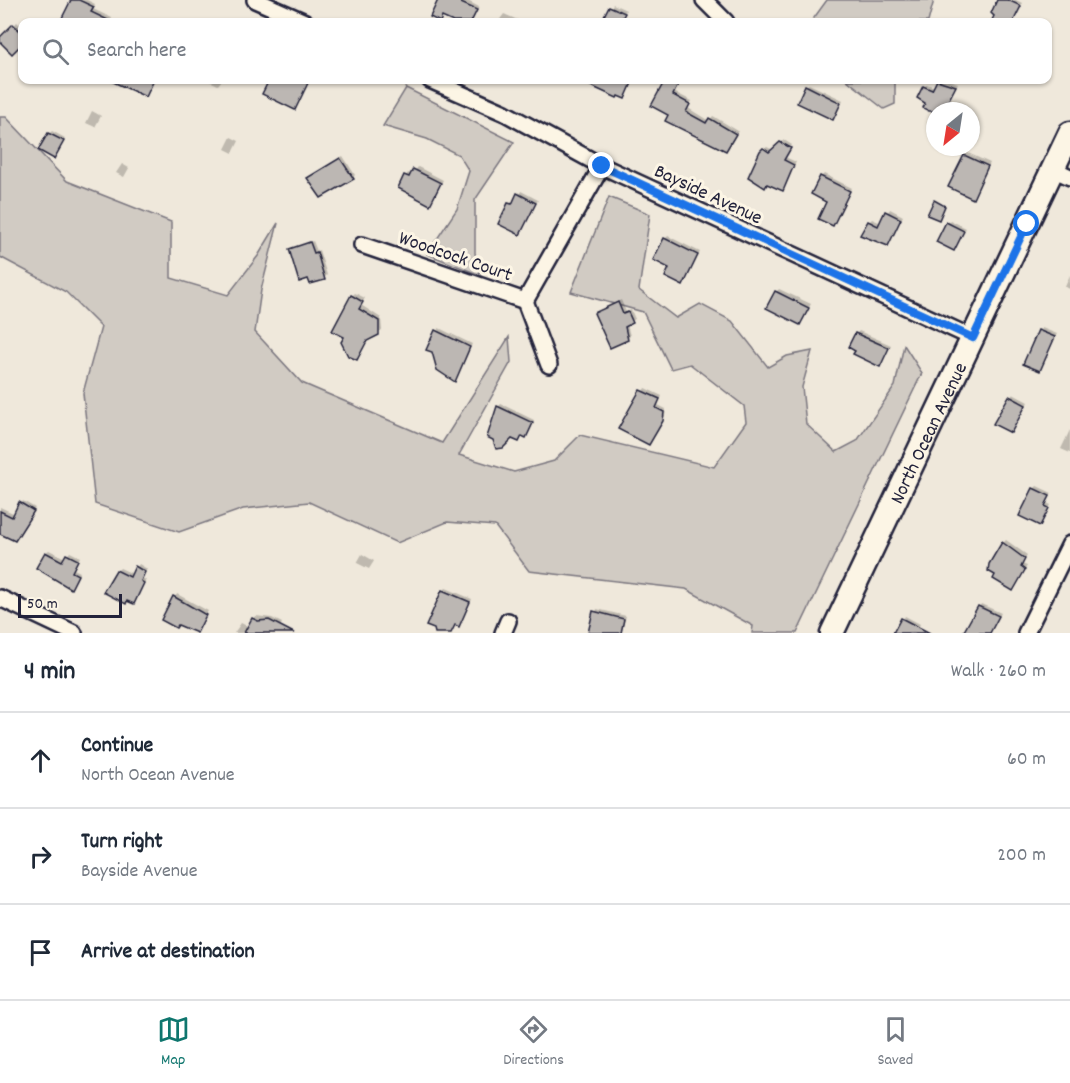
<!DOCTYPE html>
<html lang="en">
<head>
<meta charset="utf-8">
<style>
  body { margin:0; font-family:Dekko,sans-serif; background:#f2f2f3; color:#1f2937 }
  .compass { position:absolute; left:926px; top:102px; width:54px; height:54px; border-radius:50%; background:#fff; box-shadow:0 2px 4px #0004; rotate:210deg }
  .scale { position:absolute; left:18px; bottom:15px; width:104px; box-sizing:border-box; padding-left:6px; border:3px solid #22223b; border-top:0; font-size:16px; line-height:21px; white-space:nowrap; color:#22223b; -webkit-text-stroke:4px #fcf5e5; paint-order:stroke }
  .stop { position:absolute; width:18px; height:18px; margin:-14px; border:4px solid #1a73e8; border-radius:50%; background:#fff }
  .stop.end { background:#1a73e8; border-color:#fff; box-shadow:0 2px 6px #0008 }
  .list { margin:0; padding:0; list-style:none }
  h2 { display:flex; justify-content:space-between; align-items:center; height:78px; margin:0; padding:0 24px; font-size:26px }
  h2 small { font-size:20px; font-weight:400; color:#747a83 }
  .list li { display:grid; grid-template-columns:39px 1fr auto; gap:18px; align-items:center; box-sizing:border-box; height:96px; padding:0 24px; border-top:2px solid #e0e1e3 }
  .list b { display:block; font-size:22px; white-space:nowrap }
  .list p { margin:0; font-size:20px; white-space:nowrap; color:#747a83 }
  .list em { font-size:20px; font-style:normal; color:#747a83 }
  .icon { flex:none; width:33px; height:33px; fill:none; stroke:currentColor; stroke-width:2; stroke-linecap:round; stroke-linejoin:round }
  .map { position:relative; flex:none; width:1070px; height:633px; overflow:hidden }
  .search { position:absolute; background:#fff; box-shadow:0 2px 4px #0004; left:18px; right:18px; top:18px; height:66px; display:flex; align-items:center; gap:15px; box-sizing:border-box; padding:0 21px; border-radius:12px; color:#747a83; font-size:22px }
  .sheet { height:366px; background:#fff }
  nav { display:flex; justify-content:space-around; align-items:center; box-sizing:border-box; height:84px; border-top:2px solid #e0e1e3; background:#fff; font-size:16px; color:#747a83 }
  nav a { display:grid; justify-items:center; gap:3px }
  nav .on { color:#0f766e }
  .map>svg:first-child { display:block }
  .green { fill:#d1cbc3; stroke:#7a767f; stroke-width:1.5 }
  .shadow { fill:#0003 }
  .building { fill:#bcb7b3; stroke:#22223b; stroke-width:1.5 }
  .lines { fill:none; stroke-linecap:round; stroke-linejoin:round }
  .minor-casing { stroke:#22223b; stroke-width:20 }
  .secondary-casing { stroke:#22223b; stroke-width:27 }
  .minor { stroke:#fcf5e5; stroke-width:15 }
  .secondary { stroke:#fcf5e5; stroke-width:22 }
  .route { stroke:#1a73e8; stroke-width:8 }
  .labels { text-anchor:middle; stroke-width:6; stroke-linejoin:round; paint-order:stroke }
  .street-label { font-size:20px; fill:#22223b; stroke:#fcf5e5 }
</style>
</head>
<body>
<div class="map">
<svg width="1070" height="633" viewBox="0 0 1070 633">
  <rect width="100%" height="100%" fill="#efe8db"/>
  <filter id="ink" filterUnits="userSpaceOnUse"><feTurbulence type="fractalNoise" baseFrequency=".0167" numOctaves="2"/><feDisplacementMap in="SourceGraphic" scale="12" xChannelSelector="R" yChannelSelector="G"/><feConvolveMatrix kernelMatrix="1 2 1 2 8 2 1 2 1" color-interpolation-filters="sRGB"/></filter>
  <g filter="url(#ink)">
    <g class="green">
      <path d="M827,0H934L928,22H811Z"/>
      <path d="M847,80H895V104L884,109Z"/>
      <path d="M406,88L514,142L475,200V253L480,275L427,254L457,209L469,171L459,155L427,139L383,126Z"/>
      <path d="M0,117H6L67,181L171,222V278L228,295L258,256L278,223L261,290L255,332L302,383L442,443L509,337L511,362L459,455L514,472L554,461L580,435L714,467L746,422L744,406L690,364L671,369L643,312L571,292L609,197L650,214L639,290L676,318L700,304L732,321L768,367L787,356L812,351L802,387L806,424L836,452L857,441L895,386L904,345L922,373L797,633H752L753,626L686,589L529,571L495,526L447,522L397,543L309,502L243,509L179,532L95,504L83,393L101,327L66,292L0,257Z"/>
    </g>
    <g class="shadow">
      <path d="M73,0H87L95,4L93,9L112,18L110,22H62Z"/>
      <path d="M440,0H466L479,7L472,22H456L443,16L440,20Z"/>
      <path d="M999,0H1016L1022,3L1013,22H993Z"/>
      <path d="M613,4L626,10L620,22H603Z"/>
      <path d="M504,14L520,21L519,22H498Z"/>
      <path d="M17,22L22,27V42L12,52L0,40Z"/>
      <path d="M114,80H155L146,95Z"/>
      <path d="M207,80H222L218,85Z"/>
      <path d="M271,80H310L295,108L264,94Z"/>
      <path d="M582,80H634L625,97L619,94L616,96Z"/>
      <path d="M666,80H680L674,92L692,101L688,108L709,121L713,116L738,131L726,150L653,105Z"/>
      <path d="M939,80H950L958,83L944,111L935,112L925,107L927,102L924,87L927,84L935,87Z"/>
      <path d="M809,84L843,100L835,115L806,86Z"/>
      <path d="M92,111L101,116L95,127L86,123Z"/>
      <path d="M52,131L65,138L57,154L49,134Z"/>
      <path d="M231,137L239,141L233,153L225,149Z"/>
      <path d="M784,140L792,145L785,157L796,162L783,190L767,184L765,186L761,152L767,147L773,150Z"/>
      <path d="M968,153L990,163L973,197L965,155Z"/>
      <path d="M343,156L355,175L353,177L309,178Z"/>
      <path d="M122,164L129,168L124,177L116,173Z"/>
      <path d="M418,167L443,180L430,203L406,176L408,173L412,175Z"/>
      <path d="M824,174L852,188L833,224L821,177Z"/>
      <path d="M521,191L538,200L520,233L510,204L515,202Z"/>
      <path d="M890,209L903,216L888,244L869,222L872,219L881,223Z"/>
      <path d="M950,220L966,228L956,246L947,223Z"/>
      <path d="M668,236L700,252L685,281L671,267L665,239Z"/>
      <path d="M313,241L317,251L319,250L327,275L324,278L291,250Z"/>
      <path d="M1070,275V289L1065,287Z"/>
      <path d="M779,289L811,304L800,323L776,292Z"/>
      <path d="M355,293L365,298L361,305L381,318L382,330L368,338L357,359L346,336L352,296Z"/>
      <path d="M621,300L626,312L631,310L635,319L627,324L630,336L627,339L596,313Z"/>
      <path d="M439,328L472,344L455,380L433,351Z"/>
      <path d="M1042,328L1057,334L1040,369L1039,331Z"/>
      <path d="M859,331L891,345L880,365L856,334Z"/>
      <path d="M645,388L662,396L658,405L666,409L665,416L652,440L620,428Z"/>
      <path d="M1013,394L1028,402L1011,432V397Z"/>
      <path d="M501,404L534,420L528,433L511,437L498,407Z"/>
      <path d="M1070,430V453L1061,449Z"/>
      <path d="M1037,486L1052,493L1047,503L1051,505L1040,524L1034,489Z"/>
      <path d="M23,501L35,508L18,537L0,531V507L15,514Z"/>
      <path d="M1006,540L1027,555L1022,564L1027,566L1016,586L1003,543Z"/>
      <path d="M49,550L65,558L70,552L80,557L74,569L80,572L71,587L46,552Z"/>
      <path d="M362,554L374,561L369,569L357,563Z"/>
      <path d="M139,564L147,569L142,578L146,580L133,602L117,571L120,568L133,574Z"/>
      <path d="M446,588L472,599L462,622L456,623L451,633H446L443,591Z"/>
      <path d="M177,594L208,611L196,632L163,620Z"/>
      <path d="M981,604L1001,613L990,633H964Z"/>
      <path d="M597,609L626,616L621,633H589Z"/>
      <path d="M256,616L272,618L282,623L277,633H234L241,623L249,627Z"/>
      <path d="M905,616L920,624L915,633H895Z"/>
    </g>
    <g class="building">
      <path d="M71,0H79L94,7L91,12L112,22H60Z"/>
      <path d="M438,0H462L461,3L477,10L471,22H453L442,17L440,22L430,17Z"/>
      <path d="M997,0H1008L1021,6L1013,22H991L994,16L991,13Z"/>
      <path d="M609,6L625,13L620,22H601Z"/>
      <path d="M13,24L22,33V44L12,54L0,42V37Z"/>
      <path d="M109,80H154L146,97Z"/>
      <path d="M269,80H301L308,83L295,110L262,94Z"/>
      <path d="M578,80H625L632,83L625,99L618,96L617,98Z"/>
      <path d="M665,80L679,83L673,95L690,104L686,112L706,123L709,118L736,134L726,151L665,121L668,115L651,106Z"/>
      <path d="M937,80L956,86L943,111H929L923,108L925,103L917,98L923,86L932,90Z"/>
      <path d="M805,85L841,103L833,120L797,103Z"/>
      <path d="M48,133L64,141L54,159L38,150Z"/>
      <path d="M780,142L791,148L784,160L794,165L783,191L767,184L765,188L748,177L760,151L763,148L769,152Z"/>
      <path d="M964,155L988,166L973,199L948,187Z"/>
      <path d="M340,158L354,179L321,198L307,178Z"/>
      <path d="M413,169L441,183L430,205L398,188L404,175L409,177Z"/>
      <path d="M820,176L850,191L833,226L818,219L826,202L811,194Z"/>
      <path d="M517,193L536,203L520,235L498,224L508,203L512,204Z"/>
      <path d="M934,200L945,206L939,220L927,215Z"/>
      <path d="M885,211L901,219L888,246L860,235L868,221L878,226Z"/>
      <path d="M946,222L964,231L954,251L936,242Z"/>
      <path d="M664,238L698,255L683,286L665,277L669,268L653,260Z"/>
      <path d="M310,242L314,253L317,252L325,280L310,284L308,279L299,282L289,249Z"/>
      <path d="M775,291L809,308L800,325L766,308Z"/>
      <path d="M351,295L363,302L359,309L379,321V335L367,341L357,360L348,356L341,342L344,337L332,331Z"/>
      <path d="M618,302L623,314L628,312L633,323L625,327L628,340L610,348L594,313Z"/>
      <path d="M435,330L470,347L455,382L437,370L432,352L426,350Z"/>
      <path d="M1038,330L1055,337L1040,371L1023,364Z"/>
      <path d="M855,333L889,348L880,367L853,354L855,351L848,347Z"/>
      <path d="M640,390L660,399L656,408L664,412L663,421L649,445L618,429Z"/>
      <path d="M1009,396L1026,405L1011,433L993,424Z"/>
      <path d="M497,406L533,423L526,438L522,436L519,442L512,439L503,448L496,449L493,440L487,437Z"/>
      <path d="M1033,488L1050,496L1045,506L1049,508L1040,526L1019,516Z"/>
      <path d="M19,502L34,511L15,541L0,534V511L12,517Z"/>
      <path d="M1002,542L1025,559L1021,567L1025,570L1013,591L993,579L995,575L988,571L989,564Z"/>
      <path d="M45,552L62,561L66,554L78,560L72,572L78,575L71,589L36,568Z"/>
      <path d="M135,566L145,572L141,581L144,583L134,604L127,601L126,604L103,592L116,570L130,577Z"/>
      <path d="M442,590L470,602L459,627L455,625L451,633H435L434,629L426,626Z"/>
      <path d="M173,596L206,615L197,633L178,625L176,628L161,620Z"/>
      <path d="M978,606L999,616L990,633H963Z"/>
      <path d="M593,611L624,619L621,633H588Z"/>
      <path d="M252,618L258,621L269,620L294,633H244Z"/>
      <path d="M901,618L930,633H893Z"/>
    </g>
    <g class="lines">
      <defs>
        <g id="minor">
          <path d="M255,0L305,22"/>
          <path d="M704,0L726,22"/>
          <path d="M430,80L505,113L602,166L973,338"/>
          <path d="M1053,169L1070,177"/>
          <path d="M362,245L525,301"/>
          <path d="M525,301L602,166"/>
          <path d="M525,301L549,365"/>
          <path d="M0,598L74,633"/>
          <path d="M503,633L508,621"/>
          <path d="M1026,633L1070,544"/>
        </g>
        <g id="secondary">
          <path id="s1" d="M832,633L1070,133"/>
        </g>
      </defs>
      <use href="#minor" class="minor-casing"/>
      <use href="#secondary" class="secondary-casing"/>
      <use href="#minor" class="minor"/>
      <use href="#secondary" class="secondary"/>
    </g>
  </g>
  <g class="lines" filter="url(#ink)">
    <path class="route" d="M602,166L973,338L1027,224"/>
  </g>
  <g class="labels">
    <g class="street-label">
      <text transform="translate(709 193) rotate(25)" y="7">Bayside Avenue</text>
      <text transform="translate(456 255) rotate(19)" y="7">Woodcock Court</text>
      <text dy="7" stroke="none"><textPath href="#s1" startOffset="222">North Ocean Avenue</textPath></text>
    </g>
  </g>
</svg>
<svg class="compass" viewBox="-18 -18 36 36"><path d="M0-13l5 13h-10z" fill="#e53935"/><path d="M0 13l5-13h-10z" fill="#747a83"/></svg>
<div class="scale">50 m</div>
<div class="stop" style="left:1027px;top:224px"></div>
<div class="stop end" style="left:602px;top:166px"></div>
<div class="search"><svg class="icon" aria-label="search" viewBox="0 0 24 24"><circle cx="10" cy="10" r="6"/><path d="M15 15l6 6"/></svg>Search here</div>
</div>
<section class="sheet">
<h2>4 min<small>Walk · 260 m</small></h2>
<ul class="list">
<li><svg class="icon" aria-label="ahead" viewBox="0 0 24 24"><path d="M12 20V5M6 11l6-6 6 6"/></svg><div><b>Continue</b><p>North Ocean Avenue</p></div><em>60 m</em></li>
<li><svg class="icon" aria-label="right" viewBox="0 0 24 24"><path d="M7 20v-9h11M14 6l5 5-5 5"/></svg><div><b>Turn right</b><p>Bayside Avenue</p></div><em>200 m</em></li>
<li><svg class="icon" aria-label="arrive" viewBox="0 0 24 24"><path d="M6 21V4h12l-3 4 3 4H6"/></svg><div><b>Arrive at destination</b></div></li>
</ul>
</section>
<nav>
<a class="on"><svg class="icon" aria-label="map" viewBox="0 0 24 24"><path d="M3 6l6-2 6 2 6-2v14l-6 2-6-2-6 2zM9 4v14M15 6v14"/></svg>Map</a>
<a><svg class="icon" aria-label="directions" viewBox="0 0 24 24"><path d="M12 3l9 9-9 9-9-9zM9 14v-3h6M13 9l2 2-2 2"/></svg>Directions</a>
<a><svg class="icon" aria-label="saved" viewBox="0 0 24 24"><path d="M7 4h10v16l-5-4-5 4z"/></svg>Saved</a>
</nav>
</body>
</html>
